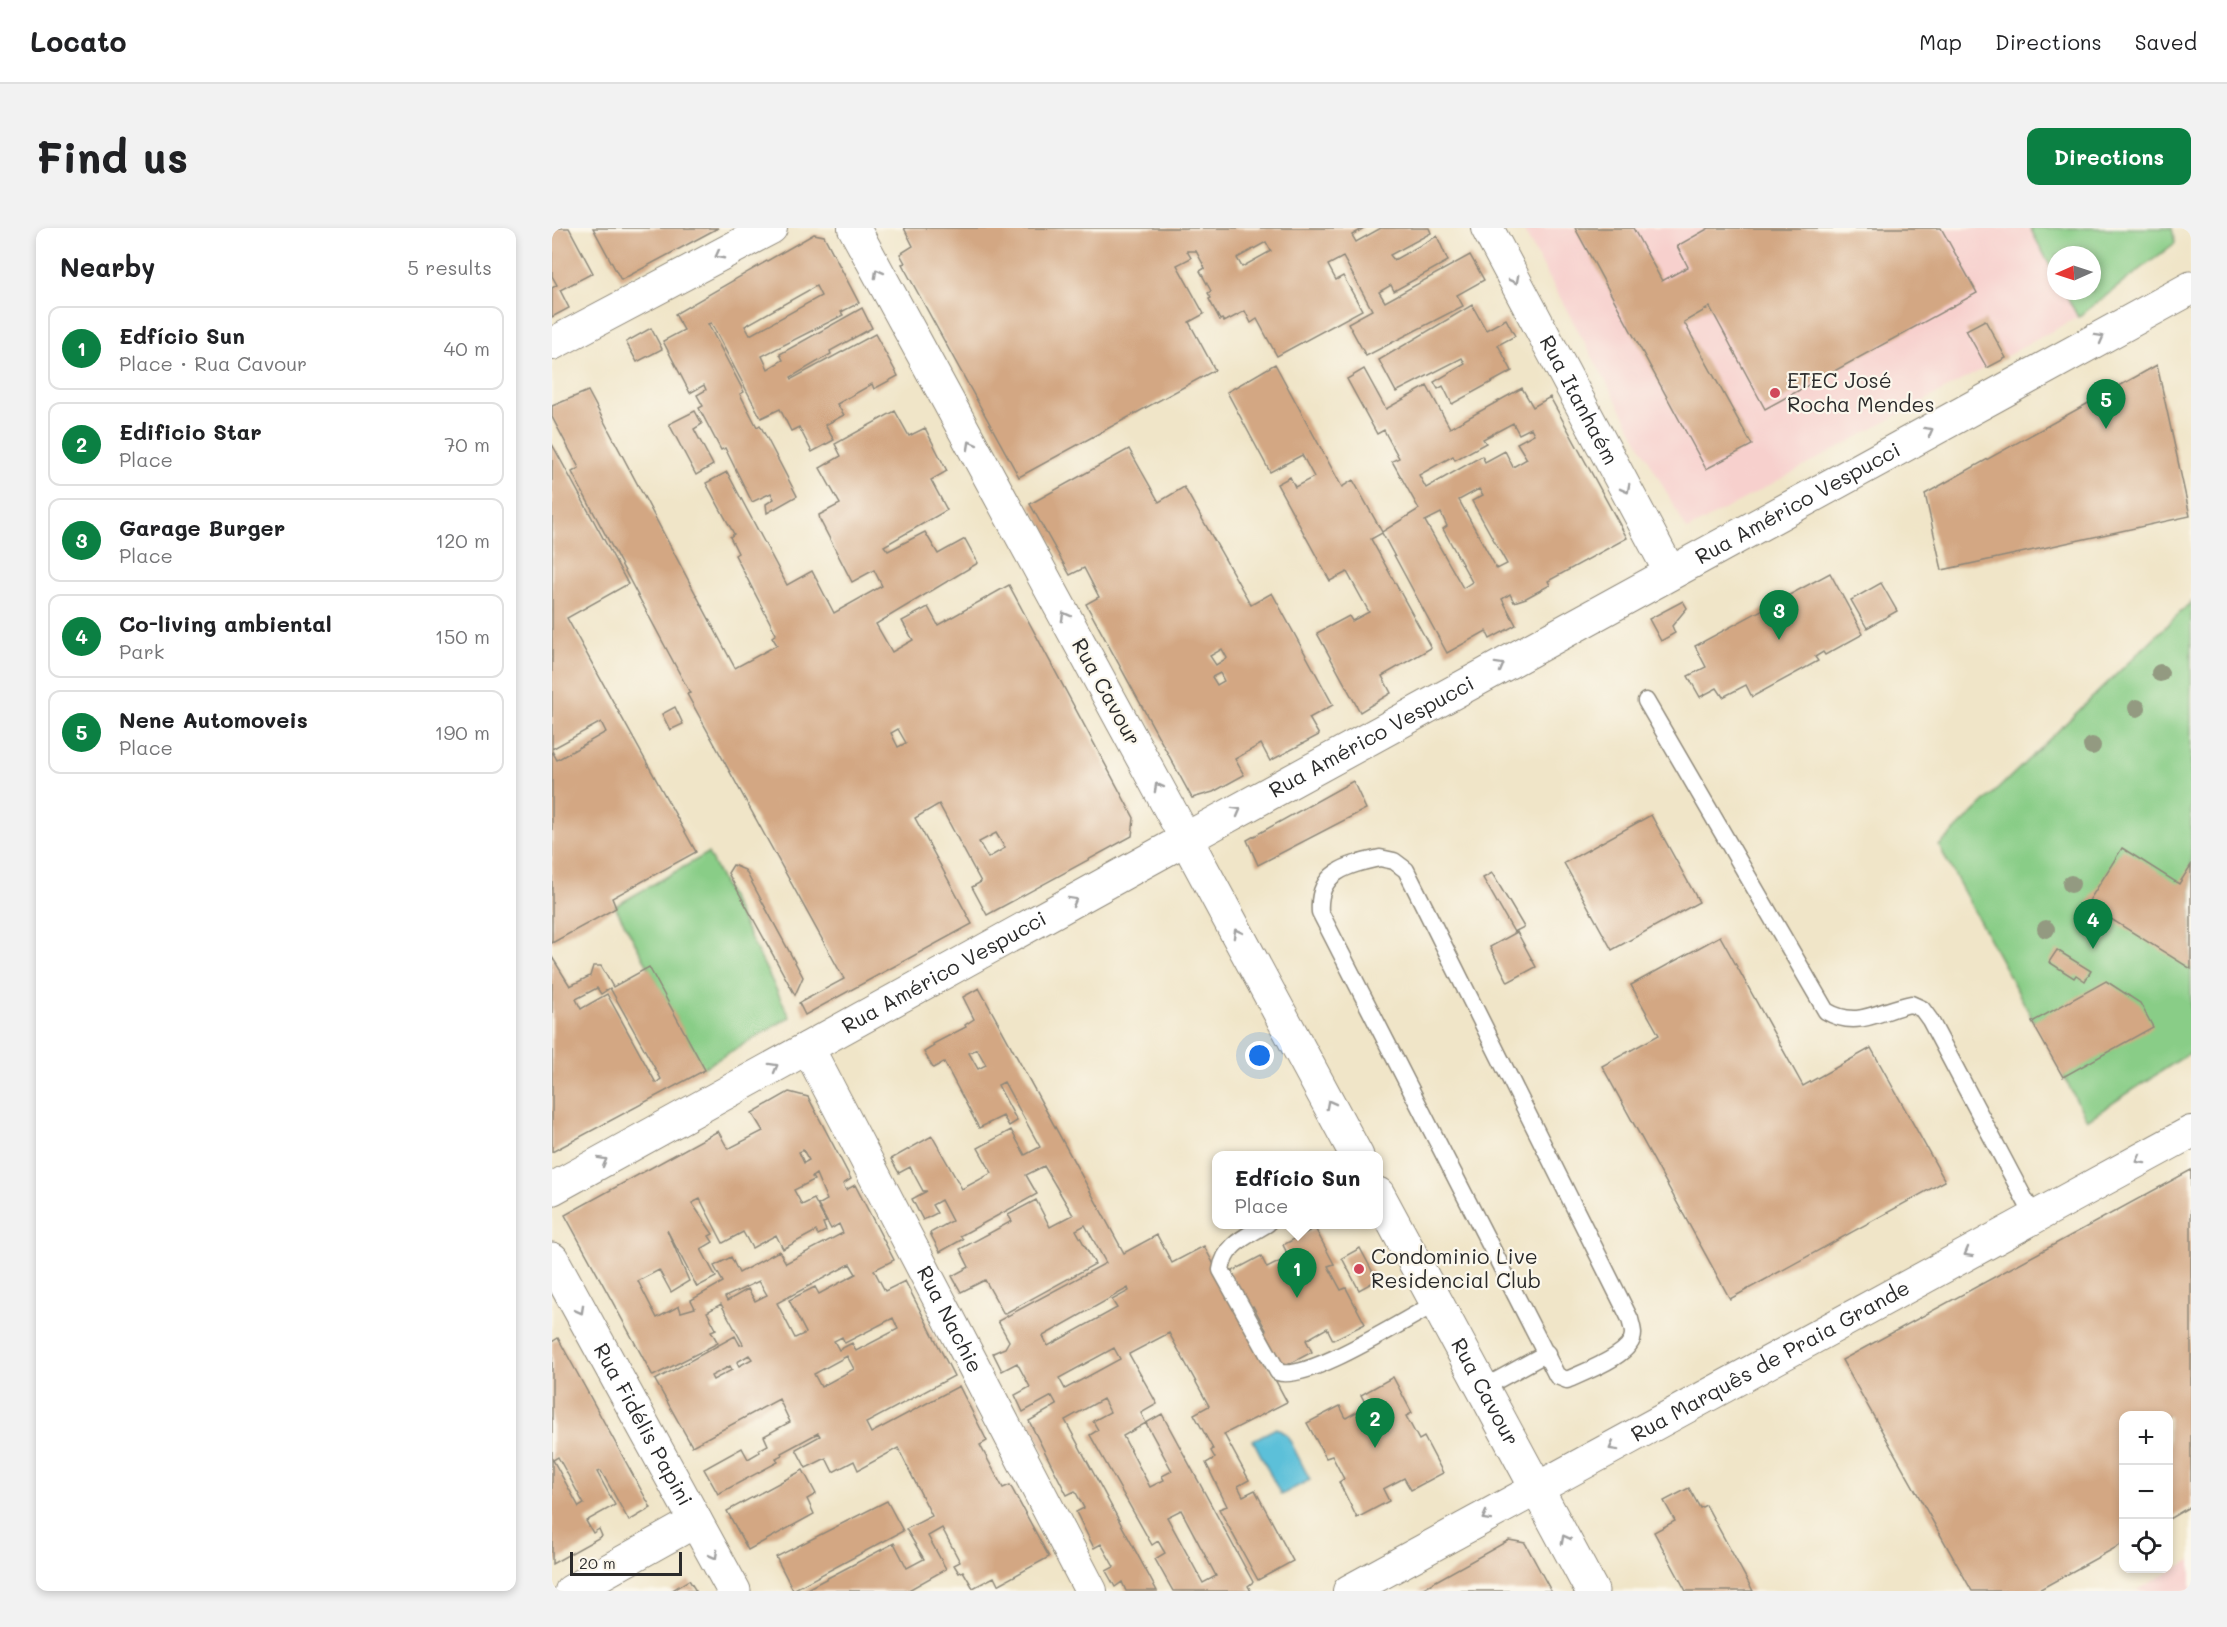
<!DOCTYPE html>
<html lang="en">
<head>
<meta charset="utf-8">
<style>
  body { margin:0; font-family:Mali,sans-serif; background:#f2f2f2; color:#202124 }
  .controls { position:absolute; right:18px; bottom:18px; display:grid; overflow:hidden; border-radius:12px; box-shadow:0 3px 9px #0003 }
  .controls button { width:54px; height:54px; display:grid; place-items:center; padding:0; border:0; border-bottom:2px solid #e0e0e0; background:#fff; color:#202124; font:30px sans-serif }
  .compass { position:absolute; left:1495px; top:18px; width:54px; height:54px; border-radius:50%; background:#fff; box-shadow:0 3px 9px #0003; rotate:267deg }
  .scale { position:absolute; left:18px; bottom:15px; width:112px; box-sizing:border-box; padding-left:6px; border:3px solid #2b2b2b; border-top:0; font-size:16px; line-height:21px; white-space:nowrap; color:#2b2b2b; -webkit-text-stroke:4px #fbf7ec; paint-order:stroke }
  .you { position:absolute; left:708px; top:828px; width:21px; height:21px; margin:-15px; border:4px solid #fff; border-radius:50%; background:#1a73e8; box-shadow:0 0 0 9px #1a73e833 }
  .badge { display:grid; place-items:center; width:39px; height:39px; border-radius:50%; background:#0b8043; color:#fff; font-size:20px; font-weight:700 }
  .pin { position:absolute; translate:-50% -50px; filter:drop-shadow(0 2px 3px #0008) }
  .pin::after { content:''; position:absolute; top:32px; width:21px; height:18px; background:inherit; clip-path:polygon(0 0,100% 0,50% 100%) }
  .popup { position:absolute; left:660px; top:923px; width:171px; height:78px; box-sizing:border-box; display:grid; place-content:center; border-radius:12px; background:#fff; filter:drop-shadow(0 2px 4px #0005); font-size:20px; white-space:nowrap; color:#757577 }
  .popup b { font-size:22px; color:#202124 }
  .popup::after { content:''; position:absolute; left:50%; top:100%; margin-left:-12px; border:12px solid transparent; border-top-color:#fff }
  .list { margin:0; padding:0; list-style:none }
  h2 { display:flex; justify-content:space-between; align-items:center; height:78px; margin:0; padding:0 24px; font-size:26px }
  h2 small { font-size:20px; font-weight:400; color:#757577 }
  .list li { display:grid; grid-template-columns:39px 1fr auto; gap:18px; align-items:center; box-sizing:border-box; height:84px; margin:0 12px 12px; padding:0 12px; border:2px solid #e0e0e0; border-radius:12px }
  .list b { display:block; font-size:22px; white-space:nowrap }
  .list p { margin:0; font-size:20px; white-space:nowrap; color:#757577 }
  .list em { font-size:20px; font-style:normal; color:#757577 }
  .icon { flex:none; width:33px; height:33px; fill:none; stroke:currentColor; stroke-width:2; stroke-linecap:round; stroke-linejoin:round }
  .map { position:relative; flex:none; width:1639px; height:1363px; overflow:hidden; border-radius:12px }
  header { display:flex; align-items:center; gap:36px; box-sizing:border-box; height:84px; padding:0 30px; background:#fff; border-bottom:2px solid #e0e0e0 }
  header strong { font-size:28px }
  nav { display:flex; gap:33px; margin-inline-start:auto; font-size:21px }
  .intro { display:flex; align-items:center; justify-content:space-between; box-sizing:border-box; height:144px; padding:0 36px }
  h1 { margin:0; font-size:42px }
  .button { padding:15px 27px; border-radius:12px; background:#0b8043; color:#fff; font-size:21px; font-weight:700 }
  main { display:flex; gap:36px; padding:0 36px }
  aside { flex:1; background:#fff; border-radius:12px; box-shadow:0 3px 9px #0003 }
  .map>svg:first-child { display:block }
  .built { fill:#f7d0cd }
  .green { fill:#89cd87; stroke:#5a7c59; stroke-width:1.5 }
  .water { fill:#5bc0d9; stroke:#437682; stroke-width:1.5 }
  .building { fill:#d3a783; fill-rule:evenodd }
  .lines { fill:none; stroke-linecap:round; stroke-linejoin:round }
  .service-casing { stroke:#8e887a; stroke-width:19 }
  .minor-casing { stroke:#8e887a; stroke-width:34 }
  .tertiary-casing { stroke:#8e887a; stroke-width:35 }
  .service { stroke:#fff; stroke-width:16 }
  .minor { stroke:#fff; stroke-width:32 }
  .tertiary { stroke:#fff; stroke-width:33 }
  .tree { fill:#939a81 }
  .oneway { stroke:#a0a0a0 }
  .poi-dot { fill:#d1495b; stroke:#fbf7ec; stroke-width:2 }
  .labels { text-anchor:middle; stroke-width:4.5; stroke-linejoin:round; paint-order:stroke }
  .poi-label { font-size:21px; fill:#2b2b2b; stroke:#fbf7ec; text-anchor:start }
  .street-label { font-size:21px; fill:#2b2b2b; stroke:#fbf7ec }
</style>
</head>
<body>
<header>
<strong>Locato</strong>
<nav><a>Map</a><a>Directions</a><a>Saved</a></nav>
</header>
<div class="intro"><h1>Find us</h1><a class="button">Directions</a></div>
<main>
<aside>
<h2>Nearby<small>5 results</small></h2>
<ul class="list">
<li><span class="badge">1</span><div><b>Edfício Sun</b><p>Place · Rua Cavour</p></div><em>40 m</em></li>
<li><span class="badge">2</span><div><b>Edificio Star</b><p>Place</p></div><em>70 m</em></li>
<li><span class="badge">3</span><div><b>Garage Burger</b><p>Place</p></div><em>120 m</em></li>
<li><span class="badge">4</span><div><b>Co-living ambiental</b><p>Park</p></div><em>150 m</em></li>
<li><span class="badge">5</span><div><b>Nene Automoveis</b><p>Place</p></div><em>190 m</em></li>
</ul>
</aside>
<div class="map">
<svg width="1639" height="1363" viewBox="0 0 1639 1363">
  <rect width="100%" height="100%" fill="#fbf7ec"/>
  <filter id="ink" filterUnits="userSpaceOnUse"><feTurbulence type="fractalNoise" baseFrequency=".0167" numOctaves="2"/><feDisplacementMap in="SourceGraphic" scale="12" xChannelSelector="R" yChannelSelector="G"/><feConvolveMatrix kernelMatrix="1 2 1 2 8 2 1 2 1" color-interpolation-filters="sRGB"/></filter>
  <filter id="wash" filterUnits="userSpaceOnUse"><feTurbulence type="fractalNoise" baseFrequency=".008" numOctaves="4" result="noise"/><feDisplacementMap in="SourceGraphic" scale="24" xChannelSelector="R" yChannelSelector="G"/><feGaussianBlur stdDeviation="1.35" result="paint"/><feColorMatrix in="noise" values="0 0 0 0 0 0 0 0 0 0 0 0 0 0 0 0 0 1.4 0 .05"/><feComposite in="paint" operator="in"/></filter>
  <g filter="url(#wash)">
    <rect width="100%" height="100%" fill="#f0e5c8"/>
    <g class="built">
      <path d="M970,0H1478L1504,49V63H1512L1526,89L1135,302Z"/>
      <path d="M1639,1332V1363H1583Z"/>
    </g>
    <g class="green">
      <path d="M1478,0H1620L1623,15L1526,89L1512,63H1540V27H1504V49Z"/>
      <path d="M1639,374V824L1535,892L1387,618Z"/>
      <path d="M156,625L238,789L151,840L63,678Z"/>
    </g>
    <path class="water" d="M724,1200L735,1207L758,1252L729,1267L701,1212Z"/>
    <g id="blocks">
      <g class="building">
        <path d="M0,0H17L41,45L8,62L17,80L0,89V60L5,57L0,48Z"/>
        <path d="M41,0H166L69,52Z"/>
        <path d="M352,0H812L800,7L804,14L829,0H877L879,5L838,27L842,32L885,8L896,33L842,63L839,57L827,64L833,74L918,27L932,52L905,67L911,78L814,128L796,95L820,82L791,29L776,37L784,52L791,48L810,82L725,128L705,91L699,95L693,83L672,94L670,91L668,92L657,71L659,70L656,65L659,63L648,43L653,40L644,23H635L639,30L625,37L652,86L637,94L663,142L467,249L350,36L353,35L348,26L361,18ZM714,14L719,23L690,39L685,30Z"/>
        <path d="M1023,0H1081L1110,53L1136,39L1125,18L1157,0H1389L1425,65L1213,181L1158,79L1132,94L1200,217L1154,241Z"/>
        <path d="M262,6L272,8L307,75L289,84L291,87L210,128L216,141L231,132L228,126L310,80L320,100L278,123L279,126L239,149L240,151L323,106L346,148L322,161L320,156L285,176L292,187L273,197L282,212L260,224L247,199L239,203L228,181L209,190L159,95L156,96L192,164L188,166L205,199L208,197L245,268L215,285L214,276L222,271L219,265L200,274L173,220L169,222L147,180L151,178L145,167L154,162L152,157L138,165L111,113L132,102L123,86ZM264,58L269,68L198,107L193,98Z"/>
        <path d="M920,77L934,102L954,91L963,108L946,117L960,143L900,176L891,158L886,161L882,154L913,136L910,130L844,164L827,132Z"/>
        <path d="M1433,92L1454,130L1435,140L1414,102Z"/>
        <path d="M99,100L110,121L85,134L74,114Z"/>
        <path d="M723,136L790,259L801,252L830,304L867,281L840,233L847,230L835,208L832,202L825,206L795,151L812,141L834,181L875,158L898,200L970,160L981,179L998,169L1075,310L996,353L998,357L974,370L962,374L958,366L950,371L964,397L938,411L934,403L895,425L830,305L819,311L879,420L830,448L839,465L808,484L765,405L797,388L800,393L817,384L795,344L778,353L725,256L738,249L743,259L762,249L750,227L718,244L675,164ZM961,195L967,206L979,200L982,206L965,215L975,231L961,239L953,223L933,234L930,228L874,260L867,247L901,228L903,232L934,215L931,211ZM927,261L931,267L920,273L955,336L945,341L907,272ZM889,285L895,298L891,301L920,354L911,360L873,293Z"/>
        <path d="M1605,137L1638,288L1390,342L1373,266Z"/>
        <path d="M36,163L183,440L225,417L220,409L224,406L183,327L186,325L178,309L182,306L154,255L175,244L235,357L260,343L282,385L330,358L322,342L300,354L268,292L267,287L288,276L268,240L289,228L283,216L343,183L357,208L373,200L395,243L379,252L395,282L332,318L336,323L373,304L386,326L413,311L426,335L324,396L340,424L361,412L350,393L376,379L386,397L457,357L582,590L580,608L435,687L420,659L429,654L387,576L363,590L420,696L253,787L247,775L292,751L135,466L138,465L20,244L27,240L0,189V178ZM346,501L354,515L346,519L339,505ZM444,605L453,620L436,630L427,614Z"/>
        <path d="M143,183L150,196L142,201L161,237L144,247L117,196Z"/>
        <path d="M0,216L76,356L15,390L144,624L60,670L64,680L0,715V523L5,532L54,504L49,494L0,521Z"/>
        <path d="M577,221L607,274L632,259L699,377L720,365L781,477L757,490L767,507L718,533L709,516L683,531L692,547L661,564L640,570L534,376L547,369L532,340L518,347L478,276ZM670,421L675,430L664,437L658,428ZM668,445L672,453L665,457L660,449Z"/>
        <path d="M1278,345L1311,406L1273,427L1271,424L1263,429L1266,433L1200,469L1194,457L1171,469L1165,460L1148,469L1136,448L1154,439L1143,418Z"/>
        <path d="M1329,355L1345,383L1315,400L1299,372Z"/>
        <path d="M1131,373L1135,380L1120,398L1123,405L1109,413L1097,391Z"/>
        <path d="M123,479L131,496L118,502L110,486Z"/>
        <path d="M801,553L814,581L706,637L695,612Z"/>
        <path d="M1099,587L1147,674L1060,722L1012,635Z"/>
        <path d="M1570,620L1627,656L1639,637V741L1535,676Z"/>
        <path d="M181,637L193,642L251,749L243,767L176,645Z"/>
        <path d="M940,645L972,699L962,704L931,650Z"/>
        <path d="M965,704L984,739L956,754L938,719Z"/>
        <path d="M1168,708L1251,858L1319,820L1393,953L1178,1071L1050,838L1107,807L1079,757Z"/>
        <path d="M1505,722L1539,743L1533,753L1524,747L1522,750L1497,734Z"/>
        <path d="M0,729L18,758L38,748L41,738H49L61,759L97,739L153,842L0,924ZM45,760L49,766L58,760L109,851L104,855L55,766L29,781L24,771Z"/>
        <path d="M1554,753L1588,775L1601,799L1511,849L1480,794Z"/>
        <path d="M427,760L572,1025L605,1007L620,1035L652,1018L735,1174L672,1206L697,1252L686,1258L691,1268L703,1262L741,1333L706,1352L667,1281L675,1278L654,1235L663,1230L659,1223L661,1221L642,1186L657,1178L617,1105L577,1126L605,1176L589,1185L594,1195L571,1208L598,1259L612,1252L610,1248L620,1243L594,1195L610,1186L701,1354L696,1358L699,1363H621L603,1331L613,1325L606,1313L600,1317L538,1207L546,1202L541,1193L558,1184L551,1171L513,1192L605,1363H574L570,1354L563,1359L554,1343L562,1339L549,1316L542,1320L524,1284L532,1280L523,1263L515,1267L477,1193L505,1177L500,1168L471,1184L463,1167L478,1159L465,1135L450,1143L441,1125L453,1120L457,1113L446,1093L554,1035L533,997L524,1002L543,1036L452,1086L433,1052L409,1064L400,1048L417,1039L408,1021L460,993L456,987L484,972L498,999L521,987L492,938L474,947L485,966L408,1008L411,1011L388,1024L378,1005L400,993L389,972L380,977L385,985L371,992L360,971L375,963H371L358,939L347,945L339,931L380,908L410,961L440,945L426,920L459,902L473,927L488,919L452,854L446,857L465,893L457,898L451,888L427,900L392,834L381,840L372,824L382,818L381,816L414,799L413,797L422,791L411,769ZM425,821L434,837L426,841L417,825ZM576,1060L577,1063L560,1072L565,1080L496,1118L491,1108ZM562,1120L568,1131L513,1161L507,1150ZM629,1282L664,1348L651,1355L615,1289Z"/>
        <path d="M237,864L256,869L299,951L291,956L294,962L303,957L342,1032L322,1042L333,1063L353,1053L402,1148L314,1195L319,1205L407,1158L435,1213L428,1217L451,1260L458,1257L497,1329L446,1357L442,1349L421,1360L411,1343L407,1345L402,1337L408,1334L390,1300L376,1308L394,1341L355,1363H251L342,1315L355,1340L372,1331L354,1301L380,1288L346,1220L306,1242L302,1233L281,1244L274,1230L254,1240L244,1221L268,1208L266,1205L229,1225L230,1227L224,1230L226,1234L166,1266L152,1241L190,1220L196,1231L208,1224L207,1222L216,1217L212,1208L238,1194L227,1171L140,1218L103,1152L183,1108L188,1117L191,1116L169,1076L155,1084L164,1101L159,1103L166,1115L101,1148L13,987L166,903L176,921L211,903L200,885ZM251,922L257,932L252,935L247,924ZM264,946L275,972L266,977L279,1001L287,996L291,1005L234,1035L227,1023L187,1045L179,1029L162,1038L171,1054L139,1072L143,1080L129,1084L127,1078L105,1090L86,1053L107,1042L119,1064L137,1053L115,1002L145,1059L164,1049L149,1021L161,1014L157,1008L161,1006L140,975L148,971L171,1015L191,1004L200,1020L224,1007L231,1021L264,1003L266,1007L274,1003L271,995L274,994L262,971L250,977L242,962L262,952L260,949ZM298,1036L304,1046L267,1066L263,1059L237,1072L254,1105L243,1110L225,1075ZM207,1053L215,1067L203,1073L196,1061L175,1073L173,1069ZM341,1090L346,1101L304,1123L300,1115L287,1122L282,1113L290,1109L293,1115ZM197,1127L200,1131L187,1138L185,1134ZM295,1128L302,1141L269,1159L262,1146ZM178,1138L180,1142L161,1152L159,1148Z"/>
        <path d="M1639,942V1278L1617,1291V1188H1572V1315L1485,1363H1420L1290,1132Z"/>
        <path d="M763,1000L782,1036L776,1038L789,1062L794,1060L813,1096L781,1112L775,1100L754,1112L760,1124L728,1141L709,1105L714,1102L701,1078L696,1081L677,1045L709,1028L715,1040L737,1029L731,1017Z"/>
        <path d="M808,1020L825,1052L807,1062L790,1030Z"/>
        <path d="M6,1110L99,1280L77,1293L49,1243L45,1244L63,1277L34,1293L41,1305L47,1301L50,1308L0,1336V1114ZM6,1229L32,1276L27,1279L1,1232Z"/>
        <path d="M841,1149L860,1185L854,1188L867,1212L872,1209L891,1245L859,1262L852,1250L831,1261L837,1273L805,1290L787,1254L792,1251L780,1228L774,1230L755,1195L788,1178L794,1190L815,1178L809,1167Z"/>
        <path d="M251,1242L264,1266L255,1271L262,1286L196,1322L175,1283Z"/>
        <path d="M1137,1260L1148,1280L1154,1277L1201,1363H1134L1102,1304L1123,1293L1112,1273Z"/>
        <path d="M335,1273L351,1303L241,1362L224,1329Z"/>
        <path d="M957,1312L973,1315L999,1363H866Z"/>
        <path d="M137,1352L144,1363H119Z"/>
      </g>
    </g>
  </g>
  <g filter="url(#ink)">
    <use href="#blocks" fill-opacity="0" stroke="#8e887a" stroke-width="1.5"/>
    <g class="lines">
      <defs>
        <g id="service">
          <path d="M1094,473L1274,783C1306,802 1327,782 1359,776L1370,781L1378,792L1482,989"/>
          <path d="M828,630L842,633L854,642L1078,1091C1079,1096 1081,1101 1081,1106C1081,1127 1032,1144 1015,1152L1005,1148L768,684C765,644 795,637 828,630Z"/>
          <path d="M715,996C694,1009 673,1016 669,1042L726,1144C755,1155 854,1090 885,1075"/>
          <path d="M931,1160L995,1125"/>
        </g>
        <g id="minor">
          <path id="s1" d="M935,0L1118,344"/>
          <path d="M0,116L219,0"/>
          <path id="s2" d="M256,820L539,1363"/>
          <path id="s3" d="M0,961L634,611L302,0"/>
          <path d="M19,1363L144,1293"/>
          <path id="s4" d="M797,1363L1639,904"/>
        </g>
        <g id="tertiary">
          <path id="s5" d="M805,928L634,611L1639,60"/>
          <path id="s6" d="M826,966L1040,1363"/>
          <path id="s7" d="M0,1031L182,1363"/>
        </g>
      </defs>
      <use href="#service" class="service-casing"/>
      <use href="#minor" class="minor-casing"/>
      <use href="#tertiary" class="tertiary-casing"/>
      <use href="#service" class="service"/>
      <use href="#minor" class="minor"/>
      <use href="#tertiary" class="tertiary"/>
    </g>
    <g class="tree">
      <circle cx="1608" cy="445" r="9"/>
      <circle cx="1585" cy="480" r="9"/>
      <circle cx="1540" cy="518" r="9"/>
      <circle cx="1519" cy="656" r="9"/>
      <circle cx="1494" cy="701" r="9"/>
    </g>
    <defs><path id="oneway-chevron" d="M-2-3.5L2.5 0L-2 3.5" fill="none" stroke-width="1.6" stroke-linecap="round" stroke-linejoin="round" transform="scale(1.5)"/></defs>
    <g class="oneway">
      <use href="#oneway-chevron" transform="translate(167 27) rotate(152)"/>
      <use href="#oneway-chevron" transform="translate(326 45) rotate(-119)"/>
      <use href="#oneway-chevron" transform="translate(963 52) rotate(62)"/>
      <use href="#oneway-chevron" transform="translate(1548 110) rotate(-29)"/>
      <use href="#oneway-chevron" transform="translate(1377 203) rotate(-29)"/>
      <use href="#oneway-chevron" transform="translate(419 217) rotate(-119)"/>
      <use href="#oneway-chevron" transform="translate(1074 261) rotate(62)"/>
      <use href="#oneway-chevron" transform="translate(513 388) rotate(-119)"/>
      <use href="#oneway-chevron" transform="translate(948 438) rotate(-29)"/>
      <use href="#oneway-chevron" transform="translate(606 559) rotate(-119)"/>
      <use href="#oneway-chevron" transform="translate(685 583) rotate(-29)"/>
      <use href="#oneway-chevron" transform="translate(521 673) rotate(-29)"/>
      <use href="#oneway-chevron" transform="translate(685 705) rotate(-119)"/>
      <use href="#oneway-chevron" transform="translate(222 839) rotate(-29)"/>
      <use href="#oneway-chevron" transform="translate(778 876) rotate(-118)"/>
      <use href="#oneway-chevron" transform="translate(1588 932) rotate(151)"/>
      <use href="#oneway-chevron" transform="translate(51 933) rotate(-29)"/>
      <use href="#oneway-chevron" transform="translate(1416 1025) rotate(151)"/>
      <use href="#oneway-chevron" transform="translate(28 1082) rotate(61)"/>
      <use href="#oneway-chevron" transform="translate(1061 1219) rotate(151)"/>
      <use href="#oneway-chevron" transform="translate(934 1289) rotate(151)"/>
      <use href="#oneway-chevron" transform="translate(1013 1311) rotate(-118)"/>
      <use href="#oneway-chevron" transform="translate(162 1327) rotate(61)"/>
    </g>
  </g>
  <g class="poi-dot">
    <circle cx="1223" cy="165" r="6"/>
    <circle cx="807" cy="1041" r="6"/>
  </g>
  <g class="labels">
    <g class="poi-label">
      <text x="1235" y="160">ETEC José<tspan x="1235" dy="24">Rocha Mendes</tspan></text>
      <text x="819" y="1036">Condominio Live<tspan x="819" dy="24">Residencial Club</tspan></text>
    </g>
    <g class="street-label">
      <text dy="7" stroke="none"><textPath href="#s1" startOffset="195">Rua Itanhaém</textPath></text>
      <text dy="7" stroke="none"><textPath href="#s5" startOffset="1058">Rua Américo Vespucci</textPath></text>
      <text transform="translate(554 464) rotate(61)" y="7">Rua Cavour</text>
      <text dy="7" stroke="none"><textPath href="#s5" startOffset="572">Rua Américo Vespucci</textPath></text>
      <text dy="7" stroke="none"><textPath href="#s3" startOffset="448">Rua Américo Vespucci</textPath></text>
      <text dy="7" stroke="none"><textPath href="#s2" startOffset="306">Rua Nachie</textPath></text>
      <text dy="7" stroke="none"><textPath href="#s4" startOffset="480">Rua Marquês de Praia Grande</textPath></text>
      <text dy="7" stroke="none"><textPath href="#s6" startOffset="225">Rua Cavour</textPath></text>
      <text dy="7" stroke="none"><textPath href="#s7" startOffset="189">Rua Fidélis Papini</textPath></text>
    </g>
  </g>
</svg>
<div class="controls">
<button>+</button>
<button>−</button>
<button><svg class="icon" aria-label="locate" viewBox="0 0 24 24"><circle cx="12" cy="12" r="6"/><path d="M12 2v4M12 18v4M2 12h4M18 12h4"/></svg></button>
</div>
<svg class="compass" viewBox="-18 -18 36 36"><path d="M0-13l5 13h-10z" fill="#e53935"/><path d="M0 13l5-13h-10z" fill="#757577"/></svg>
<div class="scale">20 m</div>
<div class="you"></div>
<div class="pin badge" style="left:745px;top:1070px">1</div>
<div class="popup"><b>Edfício Sun</b>Place</div>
<div class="pin badge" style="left:823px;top:1220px">2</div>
<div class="pin badge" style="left:1227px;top:412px">3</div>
<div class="pin badge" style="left:1541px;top:721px">4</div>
<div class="pin badge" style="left:1554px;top:201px">5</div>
</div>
</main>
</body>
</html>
